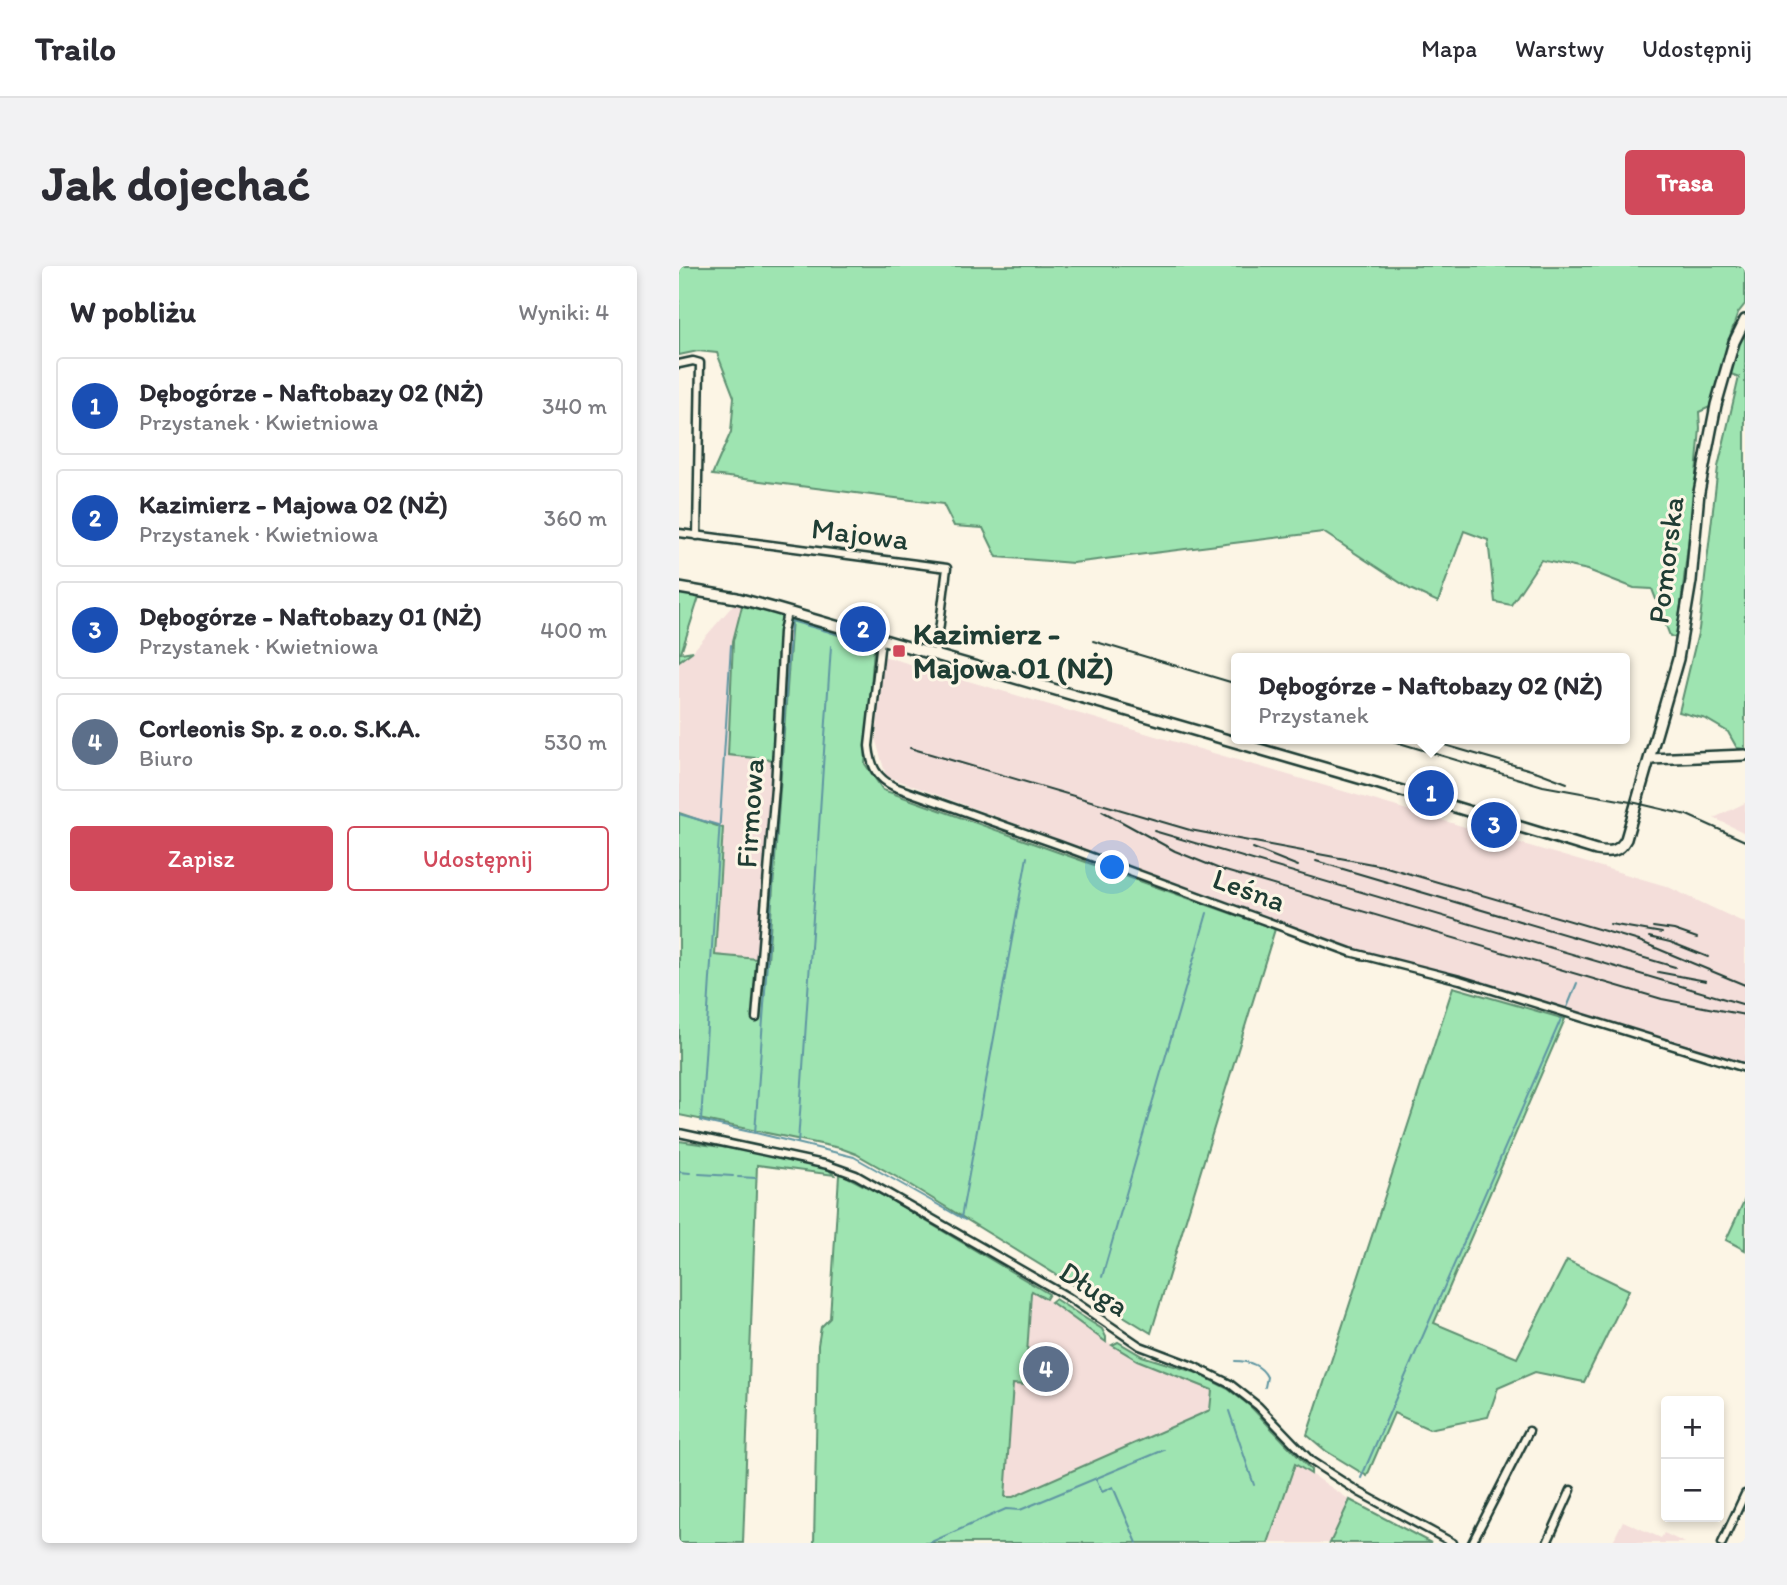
<!DOCTYPE html>
<html lang="pl">
<head>
<meta charset="utf-8">
<style>
  body { margin:0; font-family:Itim,sans-serif; background:#f2f2f3; color:#2b2b33 }
  .controls { position:absolute; right:21px; bottom:21px; display:grid; overflow:hidden; border-radius:7px; box-shadow:0 4px 10px #0003 }
  .controls button { width:63px; height:63px; display:grid; place-items:center; padding:0; border:0; border-bottom:2px solid #e1e1e2; background:#fff; color:#2b2b33; font:35px sans-serif }
  .you { position:absolute; left:434px; top:602px; width:24px; height:24px; margin:-18px; border:5px solid #fff; border-radius:50%; background:#1a73e8; box-shadow:0 0 0 10px #1a73e833 }
  .badge { display:grid; place-items:center; width:46px; height:46px; border-radius:50%; background:#d1495b; color:#fff; font-size:23px; font-weight:700 }
  .pin { position:absolute; translate:-50% -50%; border:4px solid #fff; box-shadow:0 2px 7px #0006 }
  .popup { position:absolute; left:552px; top:387px; width:399px; height:91px; box-sizing:border-box; display:grid; place-content:center; border-radius:7px; background:#fff; filter:drop-shadow(0 2px 5px #0005); font-size:23px; white-space:nowrap; color:#7c7c81 }
  .popup b { font-size:26px; color:#2b2b33 }
  .popup::after { content:''; position:absolute; left:50%; top:100%; margin-left:-14px; border:14px solid transparent; border-top-color:#fff }
  .list { margin:0; padding:0; list-style:none }
  h2 { display:flex; justify-content:space-between; align-items:center; height:91px; margin:0; padding:0 28px; font-size:30px }
  h2 small { font-size:23px; font-weight:400; color:#7c7c81 }
  .list li { display:grid; grid-template-columns:46px 1fr auto; gap:21px; align-items:center; box-sizing:border-box; height:98px; margin:0 14px 14px; padding:0 14px; border:2px solid #e1e1e2; border-radius:7px }
  .list b { display:block; font-size:26px; white-space:nowrap }
  .list p { margin:0; font-size:23px; white-space:nowrap; color:#7c7c81 }
  .list em { font-size:23px; font-style:normal; color:#7c7c81 }
  .actions { display:flex; gap:14px; padding:21px 28px }
  .actions a { flex:1; padding:16px 0; border:2px solid #d1495b; border-radius:7px; text-align:center; font-size:24px; color:#d1495b }
  .actions .main { background:#d1495b; color:#fff }
  .map { position:relative; flex:none; width:1066px; height:1277px; overflow:hidden; border-radius:7px }
  header { display:flex; align-items:center; gap:42px; box-sizing:border-box; height:98px; padding:0 35px; background:#fff; border-bottom:2px solid #e1e1e2 }
  header strong { font-size:33px }
  nav { display:flex; gap:38px; margin-inline-start:auto; font-size:24px }
  .intro { display:flex; align-items:center; justify-content:space-between; box-sizing:border-box; height:168px; padding:0 42px }
  h1 { margin:0; font-size:49px }
  .button { padding:18px 32px; border-radius:7px; background:#d1495b; color:#fff; font-size:24px; font-weight:700 }
  main { display:flex; gap:42px; padding:0 42px }
  aside { flex:1; background:#fff; border-radius:7px; box-shadow:0 4px 10px #0003 }
  .map>svg:first-child { display:block }
  .built { fill:#f4deda }
  .green { fill:#9ee4b1; stroke:#5e9072; stroke-width:2 }
  .lines { fill:none; stroke-linecap:round; stroke-linejoin:round }
  .stream { stroke:#5f96a2; stroke-width:2 }
  .street-casing { stroke:#1f3d34; stroke-width:11 }
  .secondary-casing { stroke:#1f3d34; stroke-width:14 }
  .street { stroke:#fcf5e5; stroke-width:6 }
  .secondary { stroke:#fcf5e5; stroke-width:9 }
  .rail { stroke:#1f3d34; stroke-width:2 }
  .poi-dot { fill:#d1495b; stroke:#fcf5e5; stroke-width:2.5 }
  .labels { text-anchor:middle; stroke-width:6; stroke-linejoin:round; paint-order:stroke }
  .street-label { font-size:30px; fill:#1f3d34; stroke:#fcf5e5 }
  .poi-label { font-size:30px; font-weight:bold; fill:#1f3d34; stroke:#fcf5e5; text-anchor:start }
</style>
</head>
<body>
<header>
<strong>Trailo</strong>
<nav><a>Mapa</a><a>Warstwy</a><a>Udostępnij</a></nav>
</header>
<div class="intro"><h1>Jak dojechać</h1><a class="button">Trasa</a></div>
<main>
<aside>
<h2>W pobliżu<small>Wyniki: 4</small></h2>
<ul class="list">
<li><span class="badge" style="background:#1a4fb4">1</span><div><b>Dębogórze - Naftobazy 02 (NŻ)</b><p>Przystanek · Kwietniowa</p></div><em>340 m</em></li>
<li><span class="badge" style="background:#1a4fb4">2</span><div><b>Kazimierz - Majowa 02 (NŻ)</b><p>Przystanek · Kwietniowa</p></div><em>360 m</em></li>
<li><span class="badge" style="background:#1a4fb4">3</span><div><b>Dębogórze - Naftobazy 01 (NŻ)</b><p>Przystanek · Kwietniowa</p></div><em>400 m</em></li>
<li><span class="badge" style="background:#5c6f8a">4</span><div><b>Corleonis Sp. z o.o. S.K.A.</b><p>Biuro</p></div><em>530 m</em></li>
</ul>
<div class="actions"><a class="main">Zapisz</a><a>Udostępnij</a></div>
</aside>
<div class="map">
<svg width="1066" height="1277" viewBox="0 0 1066 1277">
  <rect width="100%" height="100%" fill="#fcf5e5"/>
  <filter id="ink" filterUnits="userSpaceOnUse"><feTurbulence type="fractalNoise" baseFrequency=".0143" numOctaves="2"/><feDisplacementMap in="SourceGraphic" scale="14" xChannelSelector="R" yChannelSelector="G"/><feConvolveMatrix kernelMatrix="1 2 1 2 8 2 1 2 1" color-interpolation-filters="sRGB"/></filter>
  <g filter="url(#ink)">
    <g class="built">
      <path d="M55,338L63,340L54,375L49,489L103,348L113,352L89,694L36,689L44,562L0,547V395L14,385Z"/>
      <path d="M204,390L987,620L1066,657V798L759,705L757,706L672,681L207,510L197,475Z"/>
      <path d="M1066,537V567L1035,552Z"/>
      <path d="M353,1025L364,1030L425,1074L458,1094L533,1124L531,1144L334,1231H326L334,1118H346Z"/>
      <path d="M616,1197L671,1234L651,1277H589Z"/>
      <path d="M944,1255L982,1272L985,1267L1006,1277H933Z"/>
    </g>
    <g class="green">
      <path d="M0,0H1066V38L1059,47L1052,67L1031,141L1020,146L1021,162L1016,220L998,372L991,370L973,323L955,322L909,304L862,294L832,339L816,336L809,274L785,265L759,336L731,323L644,266L394,297L318,291L304,262L275,260L264,238L33,209L52,166L55,131L38,87L19,85L0,89Z"/>
      <path d="M1066,62V483L1058,482L1049,466L1027,453L1000,446L1020,363L1039,201L1060,111L1049,107Z"/>
      <path d="M0,327L21,328L2,387L14,385L0,395Z"/>
      <path d="M63,340L103,348L95,494L49,489L54,375Z"/>
      <path d="M113,352L195,382L186,498L204,524L596,663L472,1067L228,917L177,888L161,882L0,849V547L44,562L36,689L89,694Z"/>
      <path d="M774,721L886,753L755,1057L838,1092L888,994L950,1024L905,1116L856,1106L819,1122L809,1151L750,1163L715,1147L688,1210L647,1185L628,1169Z"/>
      <path d="M0,875L70,885L121,898H132L148,902L155,909L78,899L64,1277H0Z"/>
      <path d="M163,908L203,929L370,1028L367,1033L353,1025L352,1027L346,1119L334,1118L326,1231H334L531,1144L533,1124L458,1094L433,1079L439,1076L463,1090L518,1107L549,1123L571,1140L632,1204V1208L616,1198L589,1277H135L139,1079L142,1061L151,1052L160,909Z"/>
      <path d="M1066,933V984L1047,974Z"/>
      <path d="M376,1033L423,1063L427,1071V1076L372,1036Z"/>
      <path d="M671,1234L752,1277H651Z"/>
    </g>
    <g class="lines">
      <g class="stream">
        <path d="M52,379L22,855L76,867L112,355L193,378"/>
        <path d="M0,548L39,559"/>
        <path d="M887,744L898,717"/>
        <path d="M77,867L175,891L286,954"/>
        <path d="M119,877L152,380"/>
        <path d="M0,906L11,907"/>
        <path d="M20,908L54,910"/>
        <path d="M59,911L77,912"/>
        <path d="M282,952L348,591"/>
        <path d="M423,1011L528,647"/>
        <path d="M556,1095C569,1095 582,1099 588,1111L586,1121"/>
        <path d="M550,1145L575,1219"/>
        <path d="M682,1212L882,753"/>
        <path d="M417,1213L423,1226L434,1221L458,1277"/>
        <path d="M250,1277L327,1243L341,1244L485,1184"/>
      </g>
      <defs>
        <g id="street">
          <path d="M0,98L14,95L21,97L18,270"/>
          <path d="M0,267L268,302L257,389"/>
          <path d="M202,374L190,480C192,500 197,512 216,521L380,579L671,686L781,714L1066,802"/>
          <path d="M77,752L96,521L104,366L108,346"/>
          <path d="M0,867L149,899L177,909L389,1031L461,1080L514,1100L551,1118L579,1140L632,1195L680,1226L774,1277"/>
          <path d="M793,1277L850,1165"/>
          <path d="M868,1277L892,1224"/>
          <path d="M1043,1277L1066,1228"/>
        </g>
        <g id="secondary">
          <path d="M0,322L58,332L95,342L697,517L917,584C931,587 940,586 947,573L999,393L1012,315L1020,226L1037,139L1055,76L1066,54"/>
          <path d="M971,493L1066,489"/>
        </g>
      </defs>
      <use href="#street" class="street-casing"/>
      <use href="#secondary" class="secondary-casing"/>
      <use href="#street" class="street"/>
      <use href="#secondary" class="secondary"/>
      <g class="rail">
        <path d="M414,375L558,418"/>
        <path d="M707,473L864,520L957,537L1008,549L1066,575"/>
        <path d="M745,473L859,506L888,517"/>
        <path d="M231,482L511,564L704,600L960,675L1066,719"/>
        <path d="M423,545L496,585L543,604L983,733L1066,749"/>
        <path d="M475,565L1063,738"/>
        <path d="M574,582L619,600"/>
        <path d="M637,595L996,701"/>
        <path d="M931,658L983,667"/>
        <path d="M974,661L995,664L1018,672"/>
        <path d="M970,671L991,676L1029,691"/>
        <path d="M979,706L1027,715"/>
      </g>
    </g>
  </g>
  <rect class="poi-dot" x="213" y="378" width="14" height="14" rx="3.5"/>
  <g class="labels">
    <g class="street-label">
      <text transform="translate(181 268) rotate(7)" y="10">Majowa</text>
      <text transform="translate(987 294) rotate(-83)" y="10">Pomorska</text>
      <text transform="translate(71 547) rotate(-86)" y="10">Firmowa</text>
      <text transform="translate(570 624) rotate(20)" y="10">Leśna</text>
      <text transform="translate(415 1023) rotate(33)" y="10">Długa</text>
    </g>
    <g class="poi-label">
      <text x="234" y="378">Kazimierz -<tspan x="234" dy="34">Majowa 01 (NŻ)</tspan></text>
    </g>
  </g>
</svg>
<div class="controls">
<button>+</button>
<button>−</button>
</div>
<div class="you"></div>
<div class="pin badge" style="left:752px;top:527px;background:#1a4fb4">1</div>
<div class="popup"><b>Dębogórze - Naftobazy 02 (NŻ)</b>Przystanek</div>
<div class="pin badge" style="left:184px;top:363px;background:#1a4fb4">2</div>
<div class="pin badge" style="left:815px;top:559px;background:#1a4fb4">3</div>
<div class="pin badge" style="left:367px;top:1103px;background:#5c6f8a">4</div>
</div>
</main>
</body>
</html>
